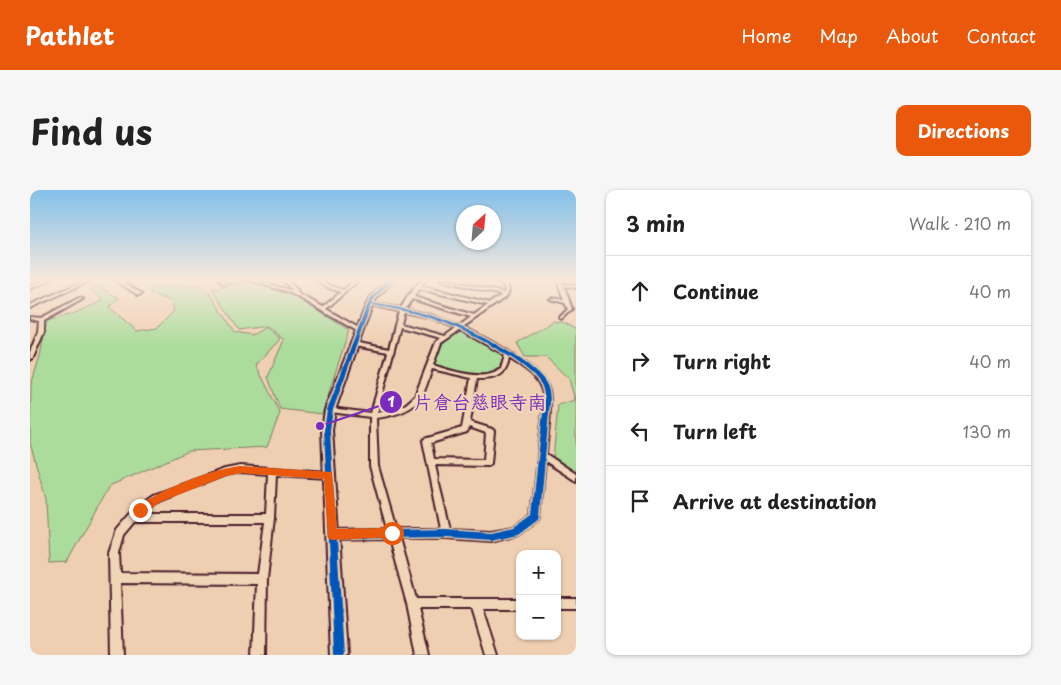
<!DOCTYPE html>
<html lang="en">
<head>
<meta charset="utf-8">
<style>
  body { margin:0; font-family:"Playpen Sans","Klee One",sans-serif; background:#f6f6f6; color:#222 }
  .controls { position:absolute; right:15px; bottom:15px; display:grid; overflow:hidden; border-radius:10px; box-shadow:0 1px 4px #0004 }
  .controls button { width:45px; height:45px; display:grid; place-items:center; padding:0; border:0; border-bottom:1px solid #e0e0e0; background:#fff; color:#222; font:25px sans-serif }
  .compass { position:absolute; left:426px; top:15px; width:45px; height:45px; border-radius:50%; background:#fff; box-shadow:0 1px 4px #0004; rotate:26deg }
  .stop { position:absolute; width:15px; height:15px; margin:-11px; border:4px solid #ea580c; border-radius:50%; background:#fff }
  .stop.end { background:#ea580c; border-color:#fff; box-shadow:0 1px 5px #0008 }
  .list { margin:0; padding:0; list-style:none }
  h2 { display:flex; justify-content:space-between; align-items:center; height:65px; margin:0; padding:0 20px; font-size:21px }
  h2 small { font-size:16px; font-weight:400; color:#767676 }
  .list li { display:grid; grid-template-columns:32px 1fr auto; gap:15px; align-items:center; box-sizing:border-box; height:70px; padding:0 20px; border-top:1px solid #e0e0e0 }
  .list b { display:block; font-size:19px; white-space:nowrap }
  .list em { font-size:16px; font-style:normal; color:#767676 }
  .icon { flex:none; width:28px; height:28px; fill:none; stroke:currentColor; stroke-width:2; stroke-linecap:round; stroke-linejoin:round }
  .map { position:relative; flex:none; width:546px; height:465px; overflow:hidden; border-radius:10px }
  header { display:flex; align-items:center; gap:30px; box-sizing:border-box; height:70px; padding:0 25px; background:#ea580c; color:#fff }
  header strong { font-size:24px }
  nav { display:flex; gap:28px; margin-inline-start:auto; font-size:18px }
  .intro { display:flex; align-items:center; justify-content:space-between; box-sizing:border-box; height:120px; padding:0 30px }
  h1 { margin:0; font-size:35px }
  .button { padding:12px 22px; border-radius:10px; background:#ea580c; color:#fff; font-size:18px; font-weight:700 }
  main { display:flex; gap:30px; padding:0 30px }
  aside { flex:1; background:#fff; border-radius:10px; box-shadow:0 1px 4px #0004 }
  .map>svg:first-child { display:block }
  .green { fill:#acdc9c; stroke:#7b7e64 }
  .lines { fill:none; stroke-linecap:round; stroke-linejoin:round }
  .street-casing { stroke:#4a1f2b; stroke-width:4 }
  .secondary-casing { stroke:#4a1f2b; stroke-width:4 }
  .street { fill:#f0d5b7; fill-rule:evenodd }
  .secondary { fill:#f0d5b7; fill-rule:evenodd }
  .cycleway-casing { stroke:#f0d5b7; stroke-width:3 }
  .cycleway { fill:#0057b8; fill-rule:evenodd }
  .route { fill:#ea580c }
  .leader { fill:none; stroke:#7b2cbf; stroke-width:2 }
  .callout-dot { fill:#7b2cbf; stroke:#f0d5b7; stroke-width:2 }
  .mark-label { font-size:15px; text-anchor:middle; font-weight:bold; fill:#fff }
  .callout-label { font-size:19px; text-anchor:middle; font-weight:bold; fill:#7b2cbf; stroke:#f0d5b7; stroke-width:4.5; stroke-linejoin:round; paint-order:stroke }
</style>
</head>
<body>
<header>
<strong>Pathlet</strong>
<nav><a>Home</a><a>Map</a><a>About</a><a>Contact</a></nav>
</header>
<div class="intro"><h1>Find us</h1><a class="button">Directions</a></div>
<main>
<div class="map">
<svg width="546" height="465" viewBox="0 0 546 465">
  <rect width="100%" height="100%" fill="#efcfb2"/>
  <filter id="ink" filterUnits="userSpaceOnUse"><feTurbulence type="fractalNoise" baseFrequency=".02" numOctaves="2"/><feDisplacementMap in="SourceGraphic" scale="10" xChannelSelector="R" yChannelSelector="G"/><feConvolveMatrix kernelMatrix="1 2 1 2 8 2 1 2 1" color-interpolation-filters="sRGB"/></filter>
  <g filter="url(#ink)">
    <g class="green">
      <path d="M222,93L264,106L319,140L292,224L250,219L238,187L254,150L237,136L209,140L182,99Z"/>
      <path d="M170,95L181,105L205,142L222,145L236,137L250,149L226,175L250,223L237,257L159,261L79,296L37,372L19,373L16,309L0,253L1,195L10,166L17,131L43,124L74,110L60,99L67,96L89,108L79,117L107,141L127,138L144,121L141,111L120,103L121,97Z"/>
      <path d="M524,131L535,133L546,140V286L523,270L528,215L545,210L539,189L516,167H495L487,153Z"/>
      <path d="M429,140L461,157L474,166C466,196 429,182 407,176L404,174L412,153Z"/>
    </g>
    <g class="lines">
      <defs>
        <g id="street">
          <path d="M15,90H21L0,99V96Z"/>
          <path d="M56,90H62L0,118V115Z"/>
          <path d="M85,90H90L112,104L108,105Z"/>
          <path d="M189,90H193L194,92L216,90L193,94Z"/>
          <path d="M217,90H225L263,101L253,90H257L268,101L267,103L293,117L311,102L299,98L286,90H291L301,96L314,100L324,90H329L296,119L332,140L327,141L268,107L256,101Z"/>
          <path d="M391,90H395L391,96L460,113L472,105L410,90H418L474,103L475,100L473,94L460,90H476L478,93L477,94L479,100L477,106L433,137C455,148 513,176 519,201C523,216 517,247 516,264L546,284V291L515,271L510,326L509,329L489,344L461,351L416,348H369L386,409H490V419H453L468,465H456L442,419H388L399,465H387L377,414L359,349L302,350L299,348L297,345L299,342L302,340L357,339L340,276V227L300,222L297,220L300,218L341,223L358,162L324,156L321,154L324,152L359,159L365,135L369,121L340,115L338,114L340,113L371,118L378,106ZM389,99L458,115L444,125L384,107ZM382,109L441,127L429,136L404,126L375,119ZM374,122L401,128L426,138L415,146L371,134ZM370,137L411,148L406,152L385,206L376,214L366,219L347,223ZM430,140L475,165L471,179C470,179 465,183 464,183C449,190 418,180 403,175L411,153ZM479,168C498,180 513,188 514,212L502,324L484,337L461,341L420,339L409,294L407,291L408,289L405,275L457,276L460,275L461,273L464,241L462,239L440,232L447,189C464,189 477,187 479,168ZM402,179L441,188L432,238L394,249L393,251L411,339H366L348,276L346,228C362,226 380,222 390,209C395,202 399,187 402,179ZM439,237L456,243L454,270L404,269L401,253L437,242Z"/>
          <path d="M527,90H531L533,94L546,96V98L534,96L542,119L531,129L529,128L538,119L535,113L520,109L522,108L534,110Z"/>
          <path d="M49,108L53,109L14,131V142L3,168L0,170V162L8,142L9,131L0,129V127L11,128Z"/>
          <path d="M210,276L298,282L301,283L302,285L301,287L298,288L246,285L244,328L237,389L236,465H224L227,394L90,393L93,465H81L79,363L87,340L107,317L124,305L195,279ZM210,282L238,284L236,324H112L130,311L195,285ZM105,332H235L228,384L90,383L89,363L94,345Z"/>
          <rect x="527" y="408" width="19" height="10"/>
        </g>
        <path id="secondary" d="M357,90H363L346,109L341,118L305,220L302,240L317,465H301L292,240L295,220L335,118L341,107Z"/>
      </defs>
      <use href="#street" class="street-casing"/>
      <use href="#secondary" class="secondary-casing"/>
      <use href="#street" class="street"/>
      <use href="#secondary" class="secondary"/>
      <defs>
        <path id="cycleway" d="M358,90H362L345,108L342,113C364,117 385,120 406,127C434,136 497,167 514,190C519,197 520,204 520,212L510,326L509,329L489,344L461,350L416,347L307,349L314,465H304L294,240L297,220L336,118L342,107ZM341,115C364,119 387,123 409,131C433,139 497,172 510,193C514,199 514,206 514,212L502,324L484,337L461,342L416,339L306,341L300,240L303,220Z"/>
      </defs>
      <use href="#cycleway" class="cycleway-casing"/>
      <use href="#cycleway" class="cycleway"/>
    </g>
  </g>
  <linearGradient id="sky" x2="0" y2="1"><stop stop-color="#83c0ea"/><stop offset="0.58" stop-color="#f8e9dc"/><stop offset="1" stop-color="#f8e9dc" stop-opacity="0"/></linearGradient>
  <rect width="546" height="155" fill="url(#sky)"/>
  <path class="route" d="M210,276L302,282L307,339L362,338L366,340L367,343L366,347L302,350L298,348L294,289L210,283L196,286L130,312L114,324H107V317C132,299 179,280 210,276Z"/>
  <path class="leader" d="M290 236L361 212"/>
  <g class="callout-dot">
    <circle cx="290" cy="236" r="5"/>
    <circle cx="361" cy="212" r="12"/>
  </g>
  <g class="mark-label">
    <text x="361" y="217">1</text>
  </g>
  <g class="callout-label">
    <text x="450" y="219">片倉台慈眼寺南</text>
  </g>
</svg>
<div class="controls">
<button>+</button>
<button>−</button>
</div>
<svg class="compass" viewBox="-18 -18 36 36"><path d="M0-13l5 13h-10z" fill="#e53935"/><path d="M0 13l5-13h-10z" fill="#767676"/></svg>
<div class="stop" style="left:362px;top:343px"></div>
<div class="stop end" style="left:110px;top:320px"></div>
</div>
<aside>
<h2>3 min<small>Walk · 210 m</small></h2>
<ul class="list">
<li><svg class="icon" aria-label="ahead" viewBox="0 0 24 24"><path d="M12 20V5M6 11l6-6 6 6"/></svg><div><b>Continue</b></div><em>40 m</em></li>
<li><svg class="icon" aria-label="right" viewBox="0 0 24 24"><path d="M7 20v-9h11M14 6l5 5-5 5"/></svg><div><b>Turn right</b></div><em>40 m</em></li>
<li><svg class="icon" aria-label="left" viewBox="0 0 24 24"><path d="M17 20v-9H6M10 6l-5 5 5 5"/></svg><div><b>Turn left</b></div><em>130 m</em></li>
<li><svg class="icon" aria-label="arrive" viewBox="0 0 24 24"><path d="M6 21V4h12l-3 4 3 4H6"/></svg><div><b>Arrive at destination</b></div></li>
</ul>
</aside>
</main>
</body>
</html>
